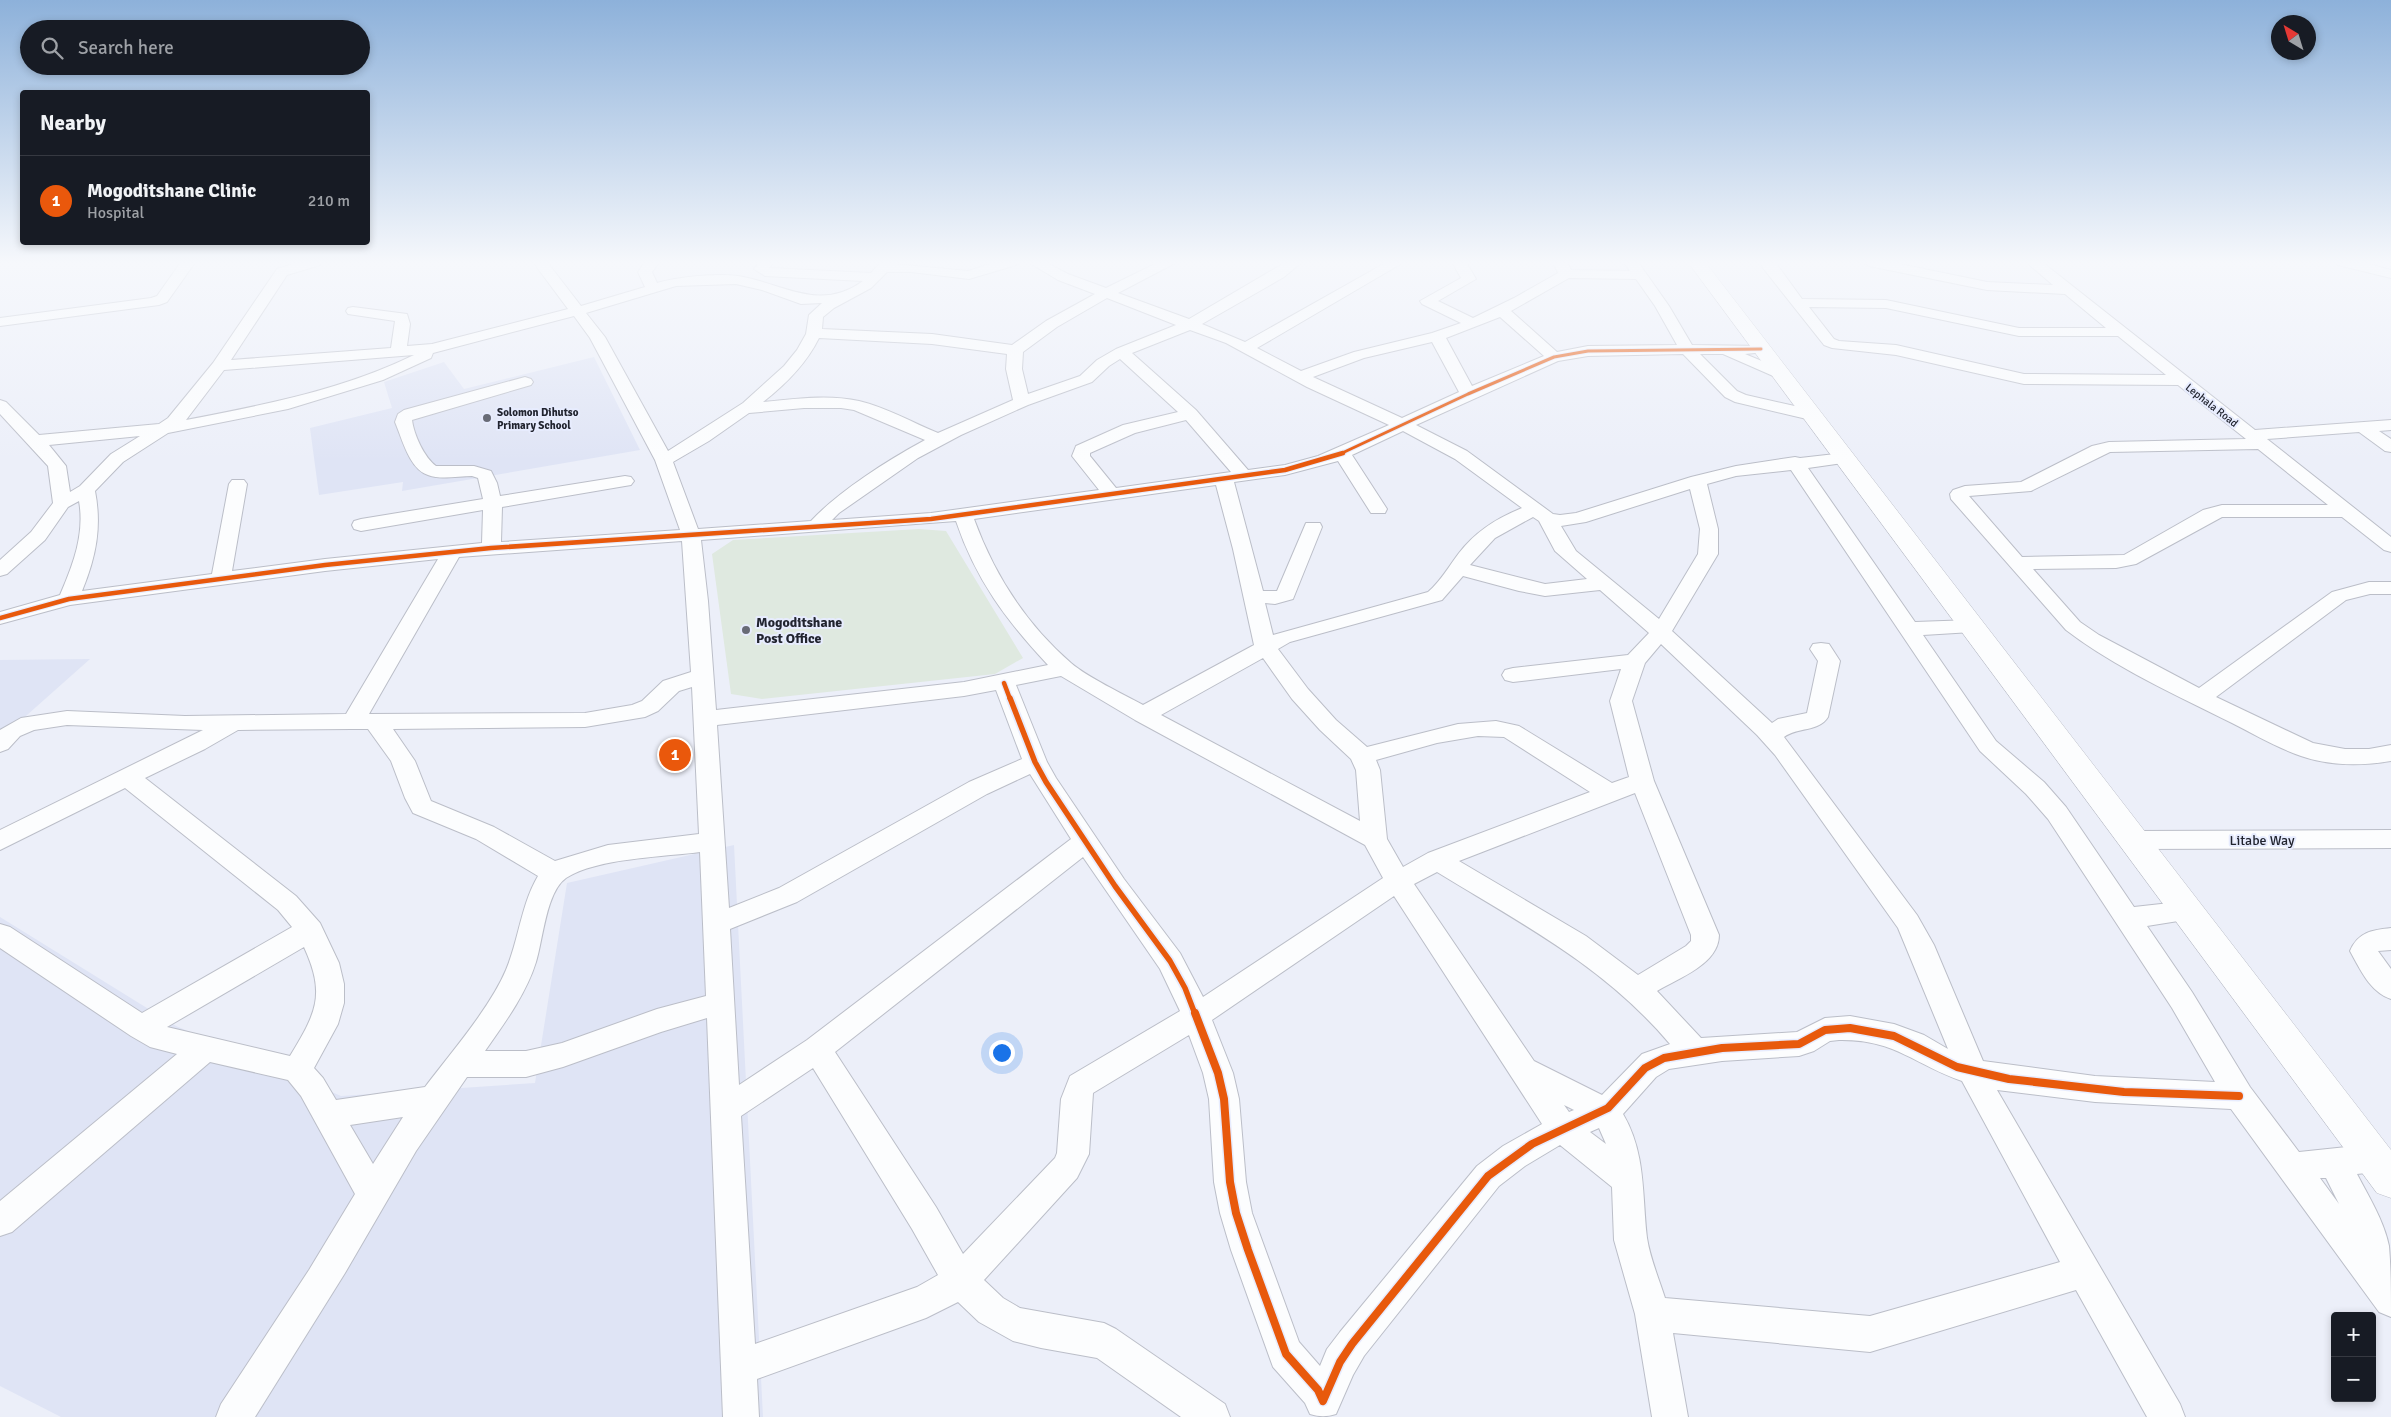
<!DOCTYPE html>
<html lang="en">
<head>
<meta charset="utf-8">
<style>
  body { margin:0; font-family:Signika,sans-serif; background:#20242c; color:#f1f3f6 }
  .controls { position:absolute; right:15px; bottom:15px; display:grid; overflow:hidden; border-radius:5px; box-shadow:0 2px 8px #0003 }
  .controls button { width:45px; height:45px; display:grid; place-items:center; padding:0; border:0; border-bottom:1px solid #363941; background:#171b24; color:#f1f3f6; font:25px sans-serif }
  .compass { position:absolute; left:2271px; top:15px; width:45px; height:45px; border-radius:50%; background:#171b24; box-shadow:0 2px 8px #0003; rotate:322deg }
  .you { position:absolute; left:1001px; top:1052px; width:18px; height:18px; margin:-12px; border:4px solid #fff; border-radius:50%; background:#1a73e8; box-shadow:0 0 0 8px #1a73e833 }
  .badge { display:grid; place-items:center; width:32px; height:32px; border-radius:50%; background:#ea580c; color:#fff; font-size:16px; font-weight:700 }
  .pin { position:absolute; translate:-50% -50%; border:2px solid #fff; box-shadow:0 1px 5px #0006 }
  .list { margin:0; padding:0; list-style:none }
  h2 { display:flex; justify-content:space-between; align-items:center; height:65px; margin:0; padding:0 20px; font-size:21px }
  h2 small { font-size:16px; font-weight:400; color:#9ea1a6 }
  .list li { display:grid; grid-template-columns:32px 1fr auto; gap:15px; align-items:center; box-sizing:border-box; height:90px; padding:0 20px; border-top:1px solid #363941 }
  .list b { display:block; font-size:19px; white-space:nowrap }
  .list p { margin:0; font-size:16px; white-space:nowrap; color:#9ea1a6 }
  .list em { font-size:16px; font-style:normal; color:#9ea1a6 }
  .icon { flex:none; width:28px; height:28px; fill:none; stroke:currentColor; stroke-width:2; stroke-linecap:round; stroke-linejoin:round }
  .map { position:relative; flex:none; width:2391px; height:1417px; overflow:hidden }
  .search { position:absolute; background:#171b24; box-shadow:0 2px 8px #0003; left:20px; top:20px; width:350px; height:55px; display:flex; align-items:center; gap:12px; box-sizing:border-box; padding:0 18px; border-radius:28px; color:#9ea1a6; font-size:19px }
  .panel { position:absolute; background:#171b24; box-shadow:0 2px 8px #0003; left:20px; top:90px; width:350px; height:155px; border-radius:5px }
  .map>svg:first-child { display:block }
  .built { fill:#dfe4f5 }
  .green { fill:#dfe9e0 }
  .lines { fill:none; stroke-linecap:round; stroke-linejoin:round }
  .minor-casing { stroke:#bbbec8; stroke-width:2 }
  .major-casing { stroke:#bbbec8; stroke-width:1 }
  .minor { fill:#fcfdfe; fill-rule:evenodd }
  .major { fill:#fcfdfe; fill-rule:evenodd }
  .cycleway-far3-casing { stroke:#e7ecfe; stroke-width:5 }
  .cycleway-far2-casing { stroke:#e7ecfe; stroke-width:7 }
  .cycleway-far1-casing { stroke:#e7ecfe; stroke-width:9 }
  .cycleway-casing { stroke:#e7ecfe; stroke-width:11 }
  .cycleway-far3 { stroke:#e8590c; stroke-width:3 }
  .cycleway-far2 { stroke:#e8590c; stroke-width:4.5 }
  .cycleway-far1 { stroke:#e8590c; stroke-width:5.5 }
  .cycleway { stroke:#e8590c; stroke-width:8 }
  .poi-dot { fill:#686b76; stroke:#e7ecfe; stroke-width:2 }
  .labels { text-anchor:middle; stroke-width:4; stroke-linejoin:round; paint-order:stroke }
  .far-street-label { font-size:11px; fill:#21242f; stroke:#e7ecfe }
  .far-poi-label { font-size:11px; font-weight:bold; fill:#21242f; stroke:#e7ecfe; text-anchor:start }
  .poi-label { font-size:14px; font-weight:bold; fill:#21242f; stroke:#e7ecfe; text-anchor:start }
  .street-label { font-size:14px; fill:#21242f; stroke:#e7ecfe }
</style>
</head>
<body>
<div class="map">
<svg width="2391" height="1417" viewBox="0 0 2391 1417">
  <rect width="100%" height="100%" fill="#eceff9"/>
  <g class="built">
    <path d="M594,357L640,450L402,491L403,482L319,495L310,428L392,408L384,382L444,362L464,389Z"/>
    <path d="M90,659L0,739V660Z"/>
    <path d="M734,845L763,1417H61L0,1386V917L176,1026L341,1096L535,1083L567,883Z"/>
  </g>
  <path class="green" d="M919,529L946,531L1023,658L995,674L762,699L731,694L712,554L733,540Z"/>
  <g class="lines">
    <defs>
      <g id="minor">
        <path d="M181,262L194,264L167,302L159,305L0,326V318L151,298L157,296Z"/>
        <path d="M300,262H322L320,265L287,275L231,360L391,348L395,321L348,314L346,311L348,308L353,307L407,314L410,324L407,346L432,344L568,309L533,262H547L581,306L645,287L638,272L645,262H659L652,272L657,283C677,277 716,273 738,276C783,283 819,313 863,281L765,276L754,269L760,262H774L769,268L871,273L881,262H896L894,264L968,271L996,262H1018L1016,265L969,279L911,272H887L871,288L834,308L823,317L822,329L932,334L1012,345L1046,321L1095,294L1058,280L1028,262H1045L1068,274L1106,288L1159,262H1177L1118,293L1189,319L1286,262H1302L1284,277L1202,324L1245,342L1387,262H1404L1257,348L1301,371L1354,352L1432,333L1461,323L1422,304L1420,301L1461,278L1452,262H1466L1476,279L1438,301L1473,318L1514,298L1558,273L1553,262H1567L1571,270L1630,271L1624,262H1638L1669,306L1692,345L1766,346L1769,349L1766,352L1745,354L1786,371L1788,374L1786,377L1780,379L1723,354H1700L1737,391L1746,395L1817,411L1819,415L1817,419L1811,420L1735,402L1725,397L1683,354L1588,356L1558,361L1416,425L1467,451L1553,514L1560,515L1576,513L1691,477L1736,466L1795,457L1800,458L1844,453L1850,454L1853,458L1850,462L1808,468L1915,622L1972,620L1979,622L1982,626L1979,630L1972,632L1923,635L1996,741L2044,782L2066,807L2134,907L2188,901L2197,904L2201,911L2197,918L2147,926L2192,992L2250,1087L2299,1152L2375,1144L2386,1148L2391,1158L2386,1168L2375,1172L2357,1174C2369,1197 2384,1221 2389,1246C2391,1269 2391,1294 2391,1317L2379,1312L2231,1109L2095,1102L1997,1090L2180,1404L2185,1417H2147L2076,1290L1870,1352L1673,1333L1688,1417H1652L1635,1314L1614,1240L1612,1187L1560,1145L1525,1166L1499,1186L1364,1356L1353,1375L1336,1414C1326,1417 1320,1417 1310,1414L1305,1403L1273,1367L1231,1250L1220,1213L1214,1182L1209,1099L1203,1073L1189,1035L1093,1093L1089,1154L1077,1178L984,1280L1003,1298L1020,1308L1104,1323L1116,1329L1225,1404L1230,1417H1181L1097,1358L1041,1348L1013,1341L979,1322L958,1302L926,1318L757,1379L759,1417H723L707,1018L661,1032L563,1067L526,1077H467L416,1151L345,1273L255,1417H216L221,1404L309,1270L355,1194L301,1096L288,1080L210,1062L12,1232L0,1236V1201L177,1054L150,1047L131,1036L0,948V924L10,927L142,1013L292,927L278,910L125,788L0,850V830L203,730L67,725L34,730L20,736L8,749L0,752V730L21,718L67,711L185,716L346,714L438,559L325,571L70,605L0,624V612L60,595C73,565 85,534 79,501L68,507L45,540L7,574L0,576V560L31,532L53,503L48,466L0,414V400L6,402L39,435L159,424L168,418L213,363L277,269ZM1569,278L1636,279L1655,306L1677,345L1588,346L1557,352L1511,311ZM736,284L762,290L801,304L822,303L809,315L806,334L797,350L784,366L743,403L668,451L605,337L586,313L676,286ZM1107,298L1176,325L1116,349L1097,360L1080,376L1028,394L1022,369L1023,352L1057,327ZM574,316L590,338L655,460L680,530L501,542L502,507L625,486L631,485L634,481L631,477L625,476L500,496L497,483L491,471L474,466H436C424,457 414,435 412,420L531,385L533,382L531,379L525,377L404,410L398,414L395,422C402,438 409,469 428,475C440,480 459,476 472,476L478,478L483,499L361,519L354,521L352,525L354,529L361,531L483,510L482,543L325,559L232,571L247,484L244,480H232L229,484L212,574L82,591C96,557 102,527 95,491L123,462L168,433L288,409L383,380L431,358L433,353ZM1500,317L1544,356L1472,386L1446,338ZM1190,330L1226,343L1307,387L1389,425L1318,456L1285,465L1248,470L1196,410L1132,353ZM819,338L932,344L1007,354L1006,369L1013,400L938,433C913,423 886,407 859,401C828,394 795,399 763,402C786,384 806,364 819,338ZM1432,342L1459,392L1402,418L1313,377L1364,358ZM414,355C343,390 263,405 186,420L224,370ZM1120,359L1178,412L1123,425L1076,446L1072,456L1099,490L931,513L832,520L839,513L918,458L961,435L1028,405L1092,382L1109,366ZM804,408H841L854,410L925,440C888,460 839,491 811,521L698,529L673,462L709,441L749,413ZM1186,420L1231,472L1116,488L1090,456V453L1135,433ZM1403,431L1455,459L1522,508C1497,518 1476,531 1459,553C1449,566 1441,581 1428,592L1273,635L1265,603L1275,604L1293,599L1322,527L1320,523H1306L1277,591H1263L1234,482L1285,475L1338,461L1371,513H1385L1387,509L1352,455ZM140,436L111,454L80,486L70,492L66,466L49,445ZM1791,470L1980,751L2026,794L2048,819L2172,1008L2215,1082L2095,1076L1983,1061L1934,945L1917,915L1784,737C1797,727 1819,732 1828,717L1840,661L1829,644L1821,643L1813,644L1810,649L1818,661L1807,713L1778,719L1772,723L1672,631L1718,554V529L1707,484L1736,476ZM1216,485L1233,549L1254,645L1143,705C1123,694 1087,677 1071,663C1026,624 994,574 974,519ZM1690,489L1700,529L1698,554L1659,619L1576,551L1561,526L1586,522ZM1533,517L1539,521L1555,551L1587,579L1545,584L1470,565L1495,538ZM956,521C976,580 1006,620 1048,665L964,682L716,710L708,601L701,540ZM682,541L691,672L663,681L642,701L632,705L585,713L369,714L459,557ZM1463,576L1519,591L1545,596L1600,590L1649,633L1628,655L1513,668L1505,670L1502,675L1505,680L1513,682L1621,669L1610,701L1629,777L1612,783L1519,726L1496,721L1458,724L1367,747L1336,720L1308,689L1278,649L1290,642L1442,600ZM1661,644L1757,735L1775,755L1898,928L1948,1049L1924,1035L1894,1024L1850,1016L1825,1018L1797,1032L1701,1038L1657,991C1679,978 1719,964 1719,935L1654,781L1632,701L1645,663ZM1263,658L1292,699L1320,730L1351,759L1356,770L1360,821L1161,715ZM1061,676L1135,720L1365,845L1383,878L1203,997L1180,953L1124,879L1056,778L1047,762L1016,685ZM692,687L699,834L608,845L555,861L494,827L431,801L415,761L393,729L585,727L645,717L658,711L679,691ZM996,690L1022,759L969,782L779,888L729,908L717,725L964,696ZM352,729H368L391,761L405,798L413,813L476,839L538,876C521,905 519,939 506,970C490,1008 450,1054 425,1087L336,1100L323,1078L314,1068L338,1024L344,1003V984L339,963L320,923L296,896L145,778L205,749L238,730ZM1478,736L1504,737L1590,792L1428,853L1403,867L1387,839L1380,770L1376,760L1437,743ZM1030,774L1071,839L807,1040L739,1085L730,929L797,902L987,794ZM1635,793L1691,935V941L1686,946L1638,975L1586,936L1459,861ZM700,852L706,996L657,1009L562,1043L526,1051H485C504,1024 526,994 536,962C543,940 546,892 566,878C597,858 663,857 700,852ZM1083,857L1160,969L1180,1011L1070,1076L1061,1099L1057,1153L1055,1158L963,1254L936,1207L835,1052ZM1437,872C1522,924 1604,966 1670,1044L1642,1054L1602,1095L1534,1061L1414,884ZM1394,896L1542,1124L1503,1146L1477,1166L1340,1332L1327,1349L1320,1366L1299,1342L1252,1213L1246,1182L1239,1099L1233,1073L1212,1020ZM304,947C326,995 316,1013 290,1056L167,1027ZM1839,1040C1895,1039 1915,1065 1962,1081L2060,1262L1870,1316L1665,1298C1659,1279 1650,1258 1647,1238C1642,1195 1646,1153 1623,1114L1656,1077L1669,1069L1722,1061L1799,1056L1814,1051L1830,1041ZM813,1068L912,1229L938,1275L917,1287L755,1344L741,1116ZM1564,1105L1574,1110L1569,1112ZM403,1117L373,1164L350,1125ZM1599,1128L1606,1144L1590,1132ZM2320,1178H2326L2339,1204Z"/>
        <path d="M1761,262H1775L1802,299L1886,300L2019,328H2106L2065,294L1987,290L1869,266L1862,262H1890L1987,282L2053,285L2026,262H2042L2255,430L2391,420V430L2379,431L2391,439V452L2385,451L2359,432L2267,439L2391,537V552L2384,550L2342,517H2222L2136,564L2116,568L2033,569L2080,622L2099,635L2199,688L2332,592L2369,582H2391V594H2370L2346,600L2216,697L2313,743L2345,749H2369L2391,745V761C2361,766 2330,766 2301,756C2277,748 2254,734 2232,723C2178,696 2114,667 2066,630L1951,499L1950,494L1953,490L1965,486L2021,482L2092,446L2109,442L2246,439L2178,385L2024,384L1896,355L1832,348L1824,345L1763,268ZM1809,307L1886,308L2019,336H2118L2166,375L2024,374L1896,345L1839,341L1834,339ZM2258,449L2328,505H2222L2203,510L2124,555L2022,557L1969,496L2031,491L2110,452Z"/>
        <path d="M2336,262H2360L2391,270V278L2338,265Z"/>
        <path d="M2391,830V848L2133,849L2124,846L2120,840L2124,834L2133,831Z"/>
        <path d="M2391,928V950L2378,951L2391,969V999C2370,992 2360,969 2350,951C2358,932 2372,930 2391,928Z"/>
      </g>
      <path id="major" d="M1688,262H1705L2391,1150V1198L2377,1193Z"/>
    </defs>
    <use href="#minor" class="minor-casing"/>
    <use href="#major" class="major-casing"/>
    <use href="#minor" class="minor"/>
    <use href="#major" class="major"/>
    <defs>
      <path id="cycleway-far3" d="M1340,454L1468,394L1554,357L1588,351L1761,349"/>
      <g id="cycleway-far2">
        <path d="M0,618L69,599L325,565L491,548L931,519L1285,470L1343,453"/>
        <path d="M1004,683L1010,699"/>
      </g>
      <path id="cycleway-far1" d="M1010,698L1035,762L1046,782L1115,886L1170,961L1185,988L1195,1014"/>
      <path id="cycleway" d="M1195,1013L1218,1073L1224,1099L1230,1182L1236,1213L1248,1250L1286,1354L1318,1390L1323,1401L1340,1362L1352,1344L1488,1176L1532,1144L1608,1108L1645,1068L1664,1058L1722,1048L1799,1044L1825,1030L1850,1028L1894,1036L1957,1067L2009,1079L2124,1092L2239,1096"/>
    </defs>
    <use href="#cycleway-far3" class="cycleway-far3-casing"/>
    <use href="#cycleway-far2" class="cycleway-far2-casing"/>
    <use href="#cycleway-far1" class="cycleway-far1-casing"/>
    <use href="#cycleway" class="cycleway-casing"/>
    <use href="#cycleway-far3" class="cycleway-far3"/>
    <use href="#cycleway-far2" class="cycleway-far2"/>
    <use href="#cycleway-far1" class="cycleway-far1"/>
    <use href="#cycleway" class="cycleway"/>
  </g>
  <linearGradient id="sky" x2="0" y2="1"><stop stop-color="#8db1da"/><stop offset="0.57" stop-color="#f6f8fc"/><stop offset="1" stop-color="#f6f8fc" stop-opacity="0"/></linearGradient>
  <rect width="2391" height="461" fill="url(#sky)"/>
  <g class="poi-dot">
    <circle cx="487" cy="418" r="5"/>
    <circle cx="746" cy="630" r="5"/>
  </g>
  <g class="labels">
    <g class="far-street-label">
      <text transform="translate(2212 405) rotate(38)" y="4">Lephala Road</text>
    </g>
    <g class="far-poi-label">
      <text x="497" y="416">Solomon Dihutso<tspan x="497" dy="13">Primary School</tspan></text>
    </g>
    <g class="poi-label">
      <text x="756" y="627">Mogoditshane<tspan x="756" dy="16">Post Office</tspan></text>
    </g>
    <g class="street-label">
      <text x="2262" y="845">Litabe Way</text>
    </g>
  </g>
</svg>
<div class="controls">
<button>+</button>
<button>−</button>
</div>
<svg class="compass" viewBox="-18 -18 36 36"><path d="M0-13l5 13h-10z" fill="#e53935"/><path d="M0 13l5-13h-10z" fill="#9ea1a6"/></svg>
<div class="you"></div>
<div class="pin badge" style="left:675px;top:755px">1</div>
<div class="search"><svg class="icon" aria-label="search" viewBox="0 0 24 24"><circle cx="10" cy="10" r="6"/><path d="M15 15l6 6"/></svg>Search here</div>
<section class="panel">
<h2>Nearby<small></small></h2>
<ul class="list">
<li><span class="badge">1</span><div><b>Mogoditshane Clinic</b><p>Hospital</p></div><em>210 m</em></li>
</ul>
</section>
</div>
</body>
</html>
